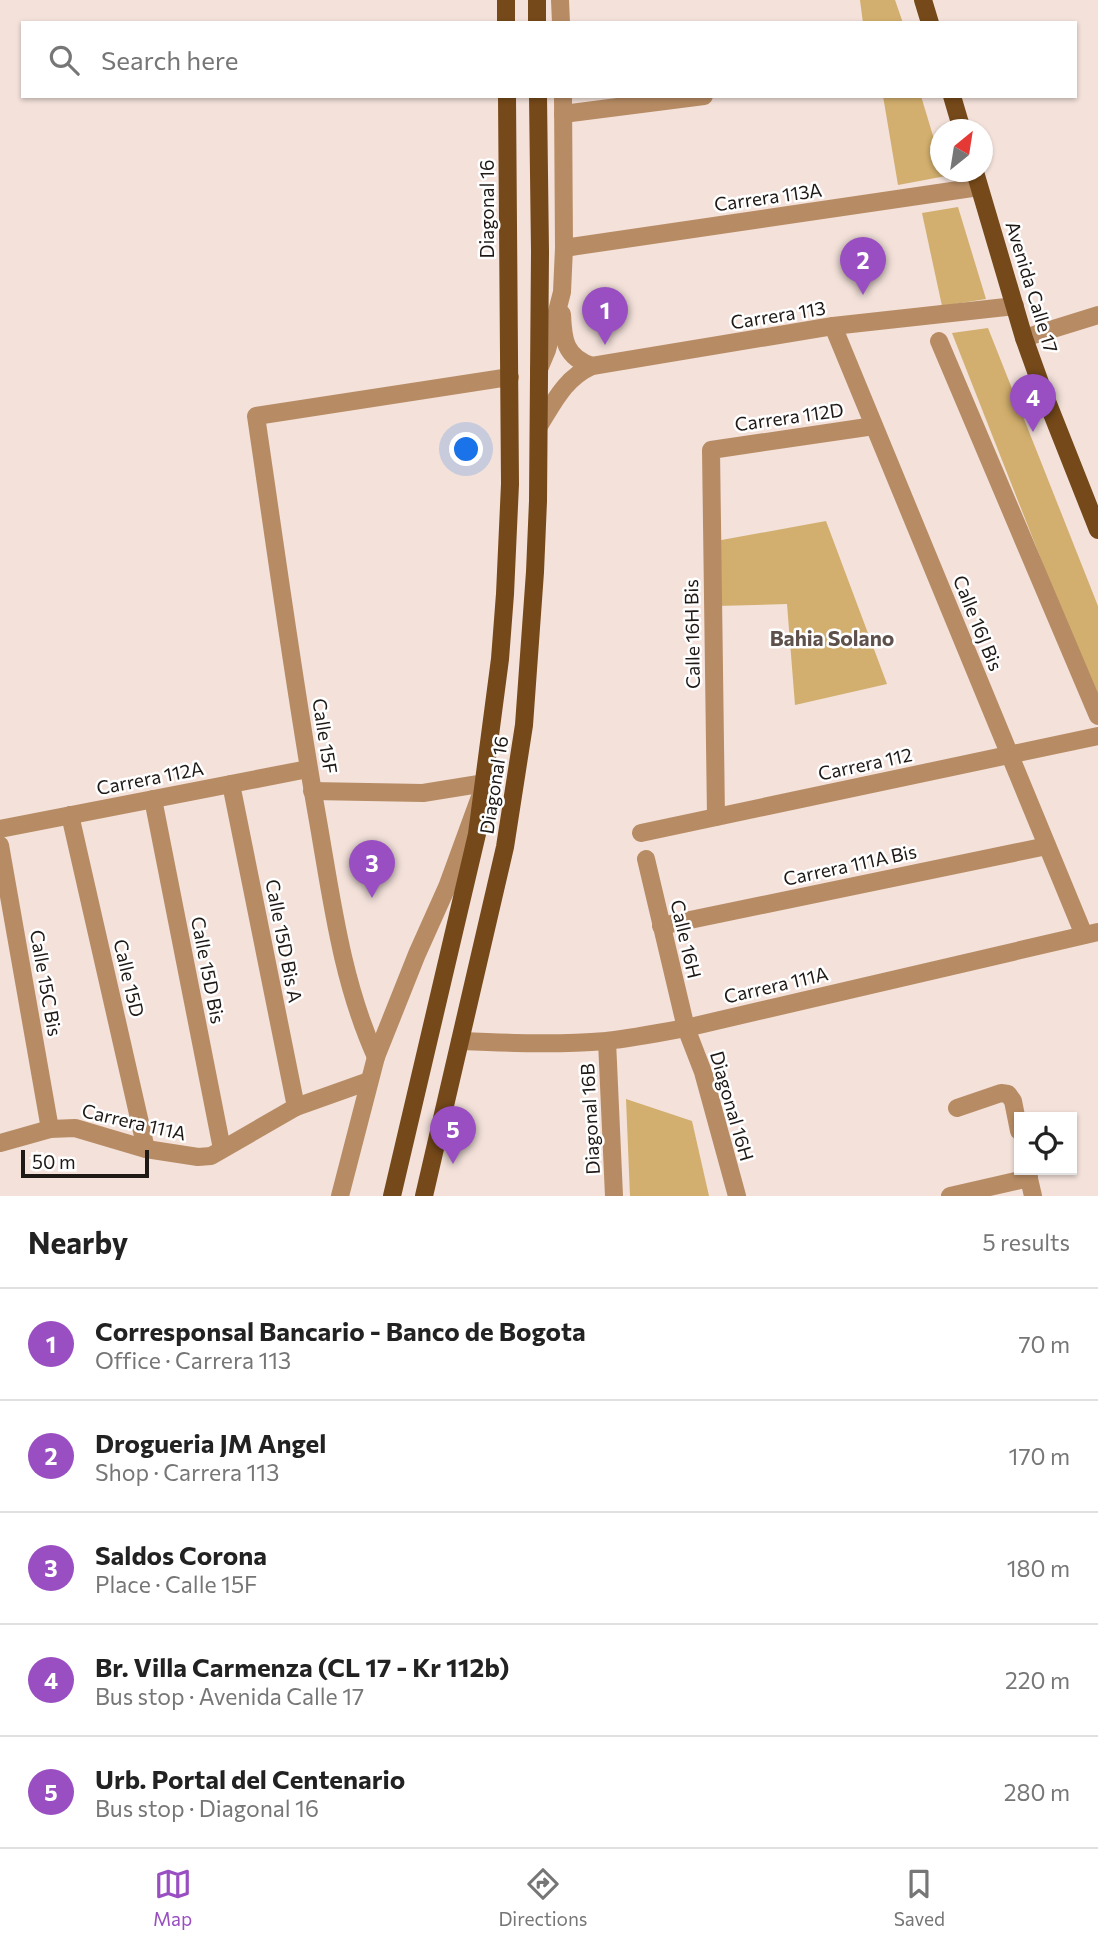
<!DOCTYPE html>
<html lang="en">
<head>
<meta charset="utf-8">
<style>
  body { margin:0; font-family:Commissioner,sans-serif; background:#f2f2f2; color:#222 }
  .controls { position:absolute; right:21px; bottom:21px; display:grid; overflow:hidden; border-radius:0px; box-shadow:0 2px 5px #0004 }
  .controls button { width:63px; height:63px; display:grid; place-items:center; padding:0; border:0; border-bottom:2px solid #e0e0e0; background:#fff; color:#222; font:35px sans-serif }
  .compass { position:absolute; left:930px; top:119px; width:63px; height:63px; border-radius:50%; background:#fff; box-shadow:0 2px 5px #0004; rotate:30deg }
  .scale { position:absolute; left:21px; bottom:18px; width:128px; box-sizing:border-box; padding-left:7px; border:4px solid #1f1916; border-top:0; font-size:19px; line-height:24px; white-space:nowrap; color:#1f1916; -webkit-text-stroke:5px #fff; paint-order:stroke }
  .you { position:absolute; left:467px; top:450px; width:24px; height:24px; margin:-18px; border:5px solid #fff; border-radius:50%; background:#1a73e8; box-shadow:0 0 0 10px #1a73e833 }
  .badge { display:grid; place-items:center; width:46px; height:46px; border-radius:50%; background:#994fc2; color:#fff; font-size:23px; font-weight:700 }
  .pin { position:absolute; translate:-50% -58px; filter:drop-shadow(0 2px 4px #0008) }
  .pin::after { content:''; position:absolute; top:37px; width:24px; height:21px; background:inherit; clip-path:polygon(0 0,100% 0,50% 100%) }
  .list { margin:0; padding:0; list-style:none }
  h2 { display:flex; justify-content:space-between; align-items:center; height:91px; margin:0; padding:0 28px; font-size:30px }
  h2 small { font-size:23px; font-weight:400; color:#767676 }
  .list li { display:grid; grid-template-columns:46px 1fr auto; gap:21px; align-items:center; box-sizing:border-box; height:112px; padding:0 28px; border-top:2px solid #e0e0e0 }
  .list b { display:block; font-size:26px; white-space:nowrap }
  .list p { margin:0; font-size:23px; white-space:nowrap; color:#767676 }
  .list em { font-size:23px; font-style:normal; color:#767676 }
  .icon { flex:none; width:38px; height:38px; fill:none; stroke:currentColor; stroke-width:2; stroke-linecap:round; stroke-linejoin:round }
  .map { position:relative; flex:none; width:1098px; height:1196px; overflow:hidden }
  .search { position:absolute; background:#fff; box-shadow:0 2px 5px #0004; left:21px; right:21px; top:21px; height:77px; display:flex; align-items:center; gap:18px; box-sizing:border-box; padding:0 24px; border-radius:0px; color:#767676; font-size:26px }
  .sheet { height:651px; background:#fff }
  nav { display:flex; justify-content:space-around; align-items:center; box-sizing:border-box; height:98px; border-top:2px solid #e0e0e0; background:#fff; font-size:19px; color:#767676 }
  nav a { display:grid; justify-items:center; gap:4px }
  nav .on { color:#994fc2 }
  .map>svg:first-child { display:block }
  .green { fill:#d2af6e }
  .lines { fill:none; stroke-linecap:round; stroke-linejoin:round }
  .minor { stroke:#b78c64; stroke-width:18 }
  .major { stroke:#754919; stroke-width:18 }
  .labels { text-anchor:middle; stroke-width:5; stroke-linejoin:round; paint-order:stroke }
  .street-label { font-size:19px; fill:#1f1916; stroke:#fff }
  .neighbourhood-label { font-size:21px; font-weight:bold; fill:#5e504a; stroke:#fff }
</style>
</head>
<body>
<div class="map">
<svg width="1098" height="1196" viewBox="0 0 1098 1196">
  <rect width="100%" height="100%" fill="#f3e1da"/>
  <g class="green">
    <path d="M860,0H895L903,23H863Z"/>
    <path d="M883,96H921L940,159V172H944L946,176L898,185Z"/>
    <path d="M958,207L986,299L942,306L922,213Z"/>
    <path d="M988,328L1098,606V704L952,333Z"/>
    <path d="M826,521L887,684L795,705L787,604L717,606L716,541Z"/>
    <path d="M626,1099L692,1121L709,1196H630Z"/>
  </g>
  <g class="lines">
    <g class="minor">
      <path d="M560,0L561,23"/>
      <path d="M563,114L704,96"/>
      <path d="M564,248L979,187"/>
      <path d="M562,314C563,340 565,357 592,366"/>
      <path d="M833,326L1084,935"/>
      <path d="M1024,338L1098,315"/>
      <path d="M939,341L1098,716"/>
      <path d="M539,369L547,350L562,292L564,248L563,96"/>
      <path d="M539,426C554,402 565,378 592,366L833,326L1015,306"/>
      <path d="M231,784L296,1107"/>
      <path d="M312,791L423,793L485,783L447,887L417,954L376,1057L340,1196"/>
      <path d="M153,799L222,1149"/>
      <path d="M70,815L146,1149"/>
      <path d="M716,817L711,450L874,426"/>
      <path d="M0,829L308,769"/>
      <path d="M641,833L1098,736"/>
      <path d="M0,845L50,1129"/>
      <path d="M646,859L686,1028L703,1072L737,1196"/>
      <path d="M661,926L1047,846"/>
      <path d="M460,1041C508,1043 557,1045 606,1041C633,1038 659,1033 686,1028L1098,932"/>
      <path d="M607,1041L614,1196"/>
      <path d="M376,1057C342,982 332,901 318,821C294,686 276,551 256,416L510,377"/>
      <path d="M957,1108L1001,1093L1008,1094L1013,1101L1019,1131"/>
      <path d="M0,1143L50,1129L75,1128L146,1149L198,1157L211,1156L296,1107L369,1081"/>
      <path d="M1027,1170L1033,1196"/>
      <path d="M950,1196L1029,1178"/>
    </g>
    <g class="major">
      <path d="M506,0V23"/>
      <path d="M537,0V23"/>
      <path d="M923,0L930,23"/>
      <path d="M952,96L962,130"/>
      <path d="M975,172L1024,338L1043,391L1098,530"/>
      <path d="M392,1196L477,834L500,659L505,594L510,484L507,96"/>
      <path d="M424,1196L505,847L524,725L535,572L538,501L540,252L538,96"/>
    </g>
  </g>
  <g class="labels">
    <g class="street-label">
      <text transform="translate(768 197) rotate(-8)" y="7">Carrera 113A</text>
      <text transform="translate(487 209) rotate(-90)" y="7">Diagonal 16</text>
      <text transform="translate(1032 287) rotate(73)" y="7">Avenida Calle 17</text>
      <text transform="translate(778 315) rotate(-9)" y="7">Carrera 113</text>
      <text transform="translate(789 417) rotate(-8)" y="7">Carrera 112D</text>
      <text transform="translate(978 623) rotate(68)" y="7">Calle 16J Bis</text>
      <text transform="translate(692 634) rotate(-91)" y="7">Calle 16H Bis</text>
      <text transform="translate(325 736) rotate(81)" y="7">Calle 15F</text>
      <text transform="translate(865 764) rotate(-12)" y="7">Carrera 112</text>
      <text transform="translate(150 778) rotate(-11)" y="7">Carrera 112A</text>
      <text transform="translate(494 785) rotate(-81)" y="7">Diagonal 16</text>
      <text transform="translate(850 865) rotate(-12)" y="7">Carrera 111A Bis</text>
      <text transform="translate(686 939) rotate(77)" y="7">Calle 16H</text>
      <text transform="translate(284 941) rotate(79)" y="7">Calle 15D Bis A</text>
      <text transform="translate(208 970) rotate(79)" y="7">Calle 15D Bis</text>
      <text transform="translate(129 978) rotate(77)" y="7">Calle 15D</text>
      <text transform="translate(46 983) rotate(80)" y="7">Calle 15C Bis</text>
      <text transform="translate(776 985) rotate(-13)" y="7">Carrera 111A</text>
      <text transform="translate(732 1106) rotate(74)" y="7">Diagonal 16H</text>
      <text transform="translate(590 1119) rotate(-93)" y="7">Diagonal 16B</text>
      <text transform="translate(134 1122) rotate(13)" y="7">Carrera 111A</text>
    </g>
    <g class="neighbourhood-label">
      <text x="832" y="646">Bahia Solano</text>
    </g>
  </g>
</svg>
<div class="controls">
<button><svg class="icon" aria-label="locate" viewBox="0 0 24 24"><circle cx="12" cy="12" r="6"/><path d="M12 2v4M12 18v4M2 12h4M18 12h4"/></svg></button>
</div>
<svg class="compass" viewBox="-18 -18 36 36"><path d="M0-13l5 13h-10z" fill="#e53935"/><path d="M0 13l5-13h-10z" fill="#767676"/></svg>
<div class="scale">50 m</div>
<div class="you"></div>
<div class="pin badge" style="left:605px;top:345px">1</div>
<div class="pin badge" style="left:863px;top:295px">2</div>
<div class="pin badge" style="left:372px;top:898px">3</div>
<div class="pin badge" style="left:1033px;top:432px">4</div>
<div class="pin badge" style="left:453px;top:1164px">5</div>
<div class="search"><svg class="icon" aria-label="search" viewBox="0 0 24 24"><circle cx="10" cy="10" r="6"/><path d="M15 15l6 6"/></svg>Search here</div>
</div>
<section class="sheet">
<h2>Nearby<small>5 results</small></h2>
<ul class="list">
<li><span class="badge">1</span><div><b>Corresponsal Bancario - Banco de Bogota</b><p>Office · Carrera 113</p></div><em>70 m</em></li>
<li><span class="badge">2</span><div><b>Drogueria JM Angel</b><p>Shop · Carrera 113</p></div><em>170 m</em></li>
<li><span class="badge">3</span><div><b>Saldos Corona</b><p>Place · Calle 15F</p></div><em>180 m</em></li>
<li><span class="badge">4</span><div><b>Br. Villa Carmenza (CL 17 - Kr 112b)</b><p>Bus stop · Avenida Calle 17</p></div><em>220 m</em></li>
<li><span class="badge">5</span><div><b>Urb. Portal del Centenario</b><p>Bus stop · Diagonal 16</p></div><em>280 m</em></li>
</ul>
</section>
<nav>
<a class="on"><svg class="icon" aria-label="map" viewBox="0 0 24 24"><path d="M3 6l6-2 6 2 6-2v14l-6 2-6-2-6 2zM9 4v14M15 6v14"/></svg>Map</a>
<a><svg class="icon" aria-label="directions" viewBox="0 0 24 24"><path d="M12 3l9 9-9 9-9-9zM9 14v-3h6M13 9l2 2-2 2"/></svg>Directions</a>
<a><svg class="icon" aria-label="saved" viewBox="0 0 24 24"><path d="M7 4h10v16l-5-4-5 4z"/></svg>Saved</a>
</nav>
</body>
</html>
